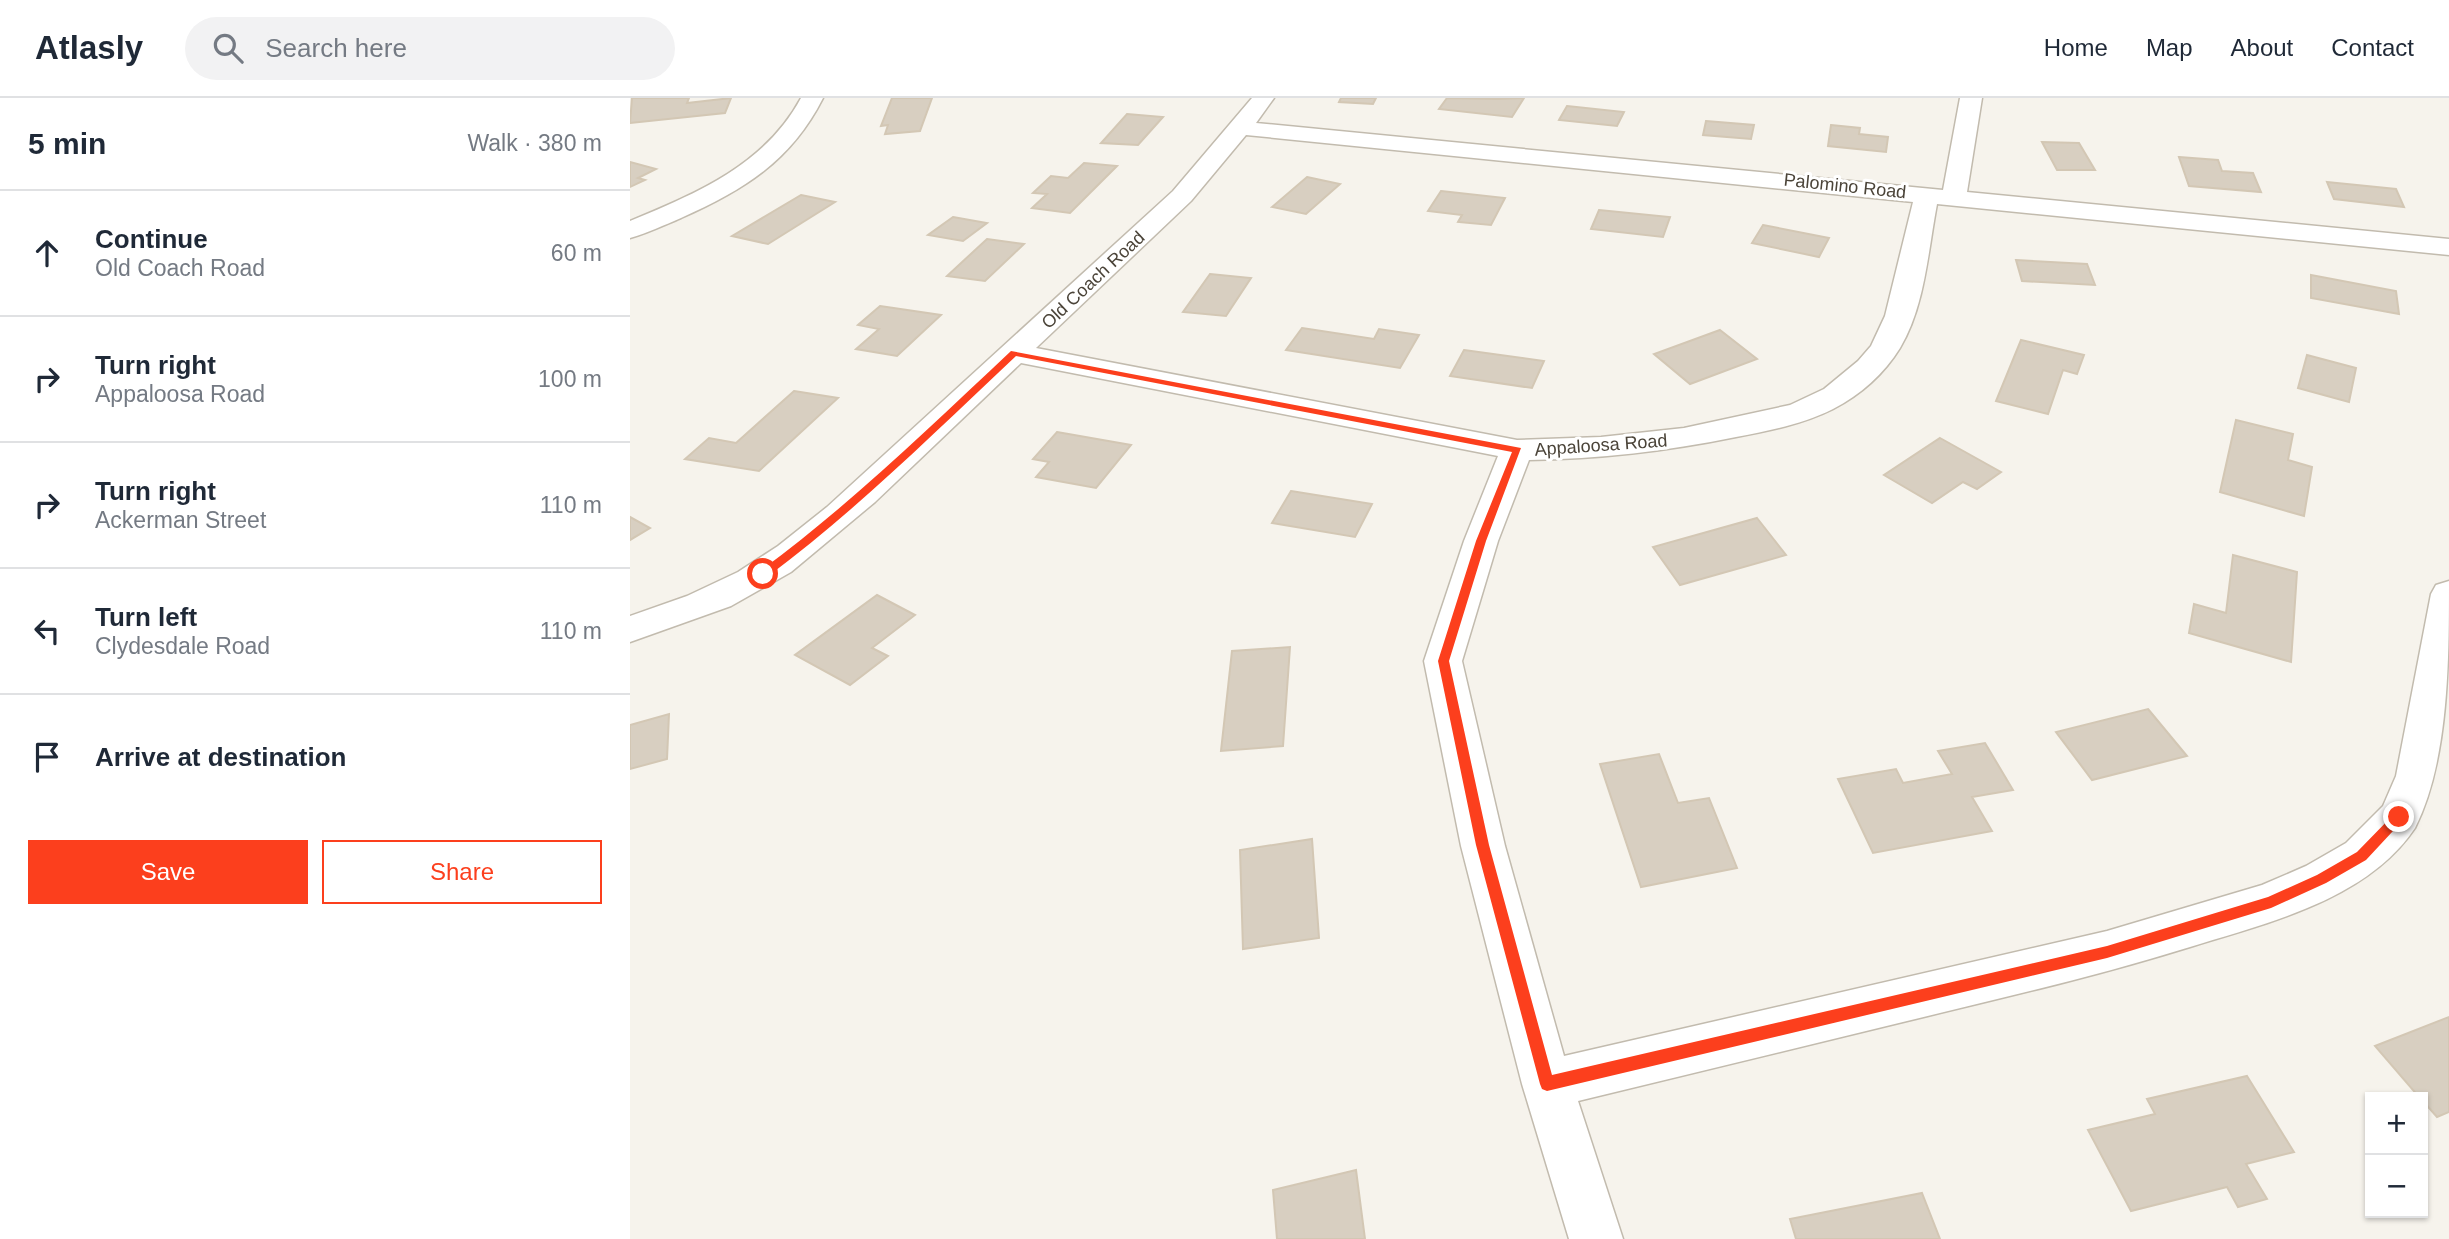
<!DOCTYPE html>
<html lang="en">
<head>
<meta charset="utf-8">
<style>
  body { margin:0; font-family:Arial,sans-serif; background:#f2f2f3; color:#1f2937 }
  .controls { position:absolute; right:21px; bottom:21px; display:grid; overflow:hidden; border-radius:0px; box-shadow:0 2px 5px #0004 }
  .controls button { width:63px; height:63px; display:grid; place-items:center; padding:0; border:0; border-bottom:2px solid #e0e1e3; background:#fff; color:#1f2937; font:35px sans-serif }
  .stop { position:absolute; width:21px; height:21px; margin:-16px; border:5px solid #fc3f1d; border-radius:50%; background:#fff }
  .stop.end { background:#fc3f1d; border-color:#fff; box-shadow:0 2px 7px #0008 }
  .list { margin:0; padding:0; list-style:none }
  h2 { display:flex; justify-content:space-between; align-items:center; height:91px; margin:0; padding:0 28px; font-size:30px }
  h2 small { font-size:23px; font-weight:400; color:#747a83 }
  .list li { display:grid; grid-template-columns:46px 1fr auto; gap:21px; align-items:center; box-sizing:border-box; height:126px; padding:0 28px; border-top:2px solid #e0e1e3 }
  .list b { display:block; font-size:26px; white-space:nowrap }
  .list p { margin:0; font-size:23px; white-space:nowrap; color:#747a83 }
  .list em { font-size:23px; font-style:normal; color:#747a83 }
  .actions { display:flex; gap:14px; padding:21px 28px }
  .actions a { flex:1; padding:16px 0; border:2px solid #fc3f1d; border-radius:0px; text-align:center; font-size:24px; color:#fc3f1d }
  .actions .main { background:#fc3f1d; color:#fff }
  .icon { flex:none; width:38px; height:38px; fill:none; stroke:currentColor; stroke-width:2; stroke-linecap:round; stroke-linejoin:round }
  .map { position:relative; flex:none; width:1819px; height:1141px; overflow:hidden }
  header { display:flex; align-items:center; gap:42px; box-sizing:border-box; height:98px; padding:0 35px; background:#fff; border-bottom:2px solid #e0e1e3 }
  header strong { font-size:33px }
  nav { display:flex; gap:38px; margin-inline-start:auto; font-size:24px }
  .search { width:490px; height:63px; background:#f2f2f3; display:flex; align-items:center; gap:18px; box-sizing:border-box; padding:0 24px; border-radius:38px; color:#747a83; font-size:26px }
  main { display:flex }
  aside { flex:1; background:#fff }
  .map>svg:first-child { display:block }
  .building { fill:#d8cfc1; stroke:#d3c7b4; stroke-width:2 }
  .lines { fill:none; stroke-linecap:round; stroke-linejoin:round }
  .minor-casing { stroke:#c2bbae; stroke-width:3 }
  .minor { fill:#fff; fill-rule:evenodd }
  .route { fill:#fc3f1d }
  .labels { text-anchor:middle; stroke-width:6; stroke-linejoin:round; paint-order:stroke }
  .far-street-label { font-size:18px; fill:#4b4439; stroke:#fff }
</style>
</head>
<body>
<header>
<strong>Atlasly</strong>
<div class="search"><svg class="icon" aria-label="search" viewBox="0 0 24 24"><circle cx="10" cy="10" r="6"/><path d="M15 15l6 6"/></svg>Search here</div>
<nav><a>Home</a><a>Map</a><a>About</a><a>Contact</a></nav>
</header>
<main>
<aside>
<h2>5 min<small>Walk · 380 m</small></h2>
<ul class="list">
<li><svg class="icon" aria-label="ahead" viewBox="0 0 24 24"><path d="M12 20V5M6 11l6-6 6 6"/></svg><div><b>Continue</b><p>Old Coach Road</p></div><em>60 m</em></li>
<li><svg class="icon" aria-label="right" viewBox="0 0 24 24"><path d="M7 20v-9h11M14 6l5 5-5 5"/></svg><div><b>Turn right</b><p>Appaloosa Road</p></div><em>100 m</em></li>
<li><svg class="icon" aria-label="right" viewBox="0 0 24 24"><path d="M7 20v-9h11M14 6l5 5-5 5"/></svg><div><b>Turn right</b><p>Ackerman Street</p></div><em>110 m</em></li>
<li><svg class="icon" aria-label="left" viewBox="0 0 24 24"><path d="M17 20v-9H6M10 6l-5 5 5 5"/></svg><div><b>Turn left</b><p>Clydesdale Road</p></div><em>110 m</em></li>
<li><svg class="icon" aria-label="arrive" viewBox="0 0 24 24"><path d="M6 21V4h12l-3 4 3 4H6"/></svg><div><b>Arrive at destination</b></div></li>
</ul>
<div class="actions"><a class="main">Save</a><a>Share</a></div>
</aside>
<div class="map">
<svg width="1819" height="1141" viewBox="0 0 1819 1141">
  <rect width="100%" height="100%" fill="#f6f3ec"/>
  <g class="building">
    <path d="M2,0H59L57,5L101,0L95,15L0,25Z"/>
    <path d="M262,0H302L290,33L255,36L258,27L251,28Z"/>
    <path d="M711,0H746L743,6L709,4Z"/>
    <path d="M817,0L867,1L894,0L882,19L809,11Z"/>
    <path d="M937,8L994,14L987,28L929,22Z"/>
    <path d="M497,16L533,19L508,47L471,45Z"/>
    <path d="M1076,23L1124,27L1121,41L1073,37Z"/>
    <path d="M1201,27L1230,30L1229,36L1258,39L1256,54L1198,48Z"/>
    <path d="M1412,44L1449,45L1465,72H1427Z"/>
    <path d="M1549,59L1588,62L1592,73L1623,75L1631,94L1559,88Z"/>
    <path d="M0,64L26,71L8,80L15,82L0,89Z"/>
    <path d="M454,65L487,68L440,115L402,110L417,96L403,95L421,78L438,80Z"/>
    <path d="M677,79L710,86L676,116L642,109Z"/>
    <path d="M1697,84L1766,91L1774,109L1704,101Z"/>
    <path d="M811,93L875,100L861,127L828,124L832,117L798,113Z"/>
    <path d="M171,97L205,104L138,146L102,138Z"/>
    <path d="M969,112L1040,119L1033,139L961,131Z"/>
    <path d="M323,119L357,125L333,143L298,137Z"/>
    <path d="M1133,127L1199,140L1189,159L1122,145Z"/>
    <path d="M357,141L394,146L355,183L317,178Z"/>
    <path d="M1386,162L1457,166L1465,187L1392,183Z"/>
    <path d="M580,176L621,180L596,218L553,214Z"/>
    <path d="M1681,177L1766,193L1769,216L1681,200Z"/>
    <path d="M250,208L311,217L267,258L226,251L249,231L228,227Z"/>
    <path d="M672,230L744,241L749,231L789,237L770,270L656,252Z"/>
    <path d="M1090,232L1127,261L1060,286L1024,256Z"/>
    <path d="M1391,242L1454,257L1447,276L1433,272L1418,316L1366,303Z"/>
    <path d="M834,252L914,263L902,290L820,278Z"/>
    <path d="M1677,257L1726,270L1719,304L1668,290Z"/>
    <path d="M164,293L208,300L129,373L55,361L79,340L106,345Z"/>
    <path d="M1606,322L1663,336L1658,362L1682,369L1674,418L1590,394Z"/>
    <path d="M427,334L501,347L466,390L406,379L419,364L403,361Z"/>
    <path d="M1310,340L1371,374L1347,391L1333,384L1302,405L1254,377Z"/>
    <path d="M661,393L742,406L725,439L642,425Z"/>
    <path d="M0,419L20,430L0,442Z"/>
    <path d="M1127,420L1156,457L1050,487L1023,449Z"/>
    <path d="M1603,457L1667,474L1661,564L1559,535L1564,506L1596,515Z"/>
    <path d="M247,497L285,517L242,550L258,558L220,587L165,557Z"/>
    <path d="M660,549L653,648L591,653L602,553Z"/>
    <path d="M1518,611L1557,658L1462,682L1426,634Z"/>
    <path d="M39,616L37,661L0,671V627Z"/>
    <path d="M1355,645L1383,692L1342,699L1362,733L1243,755L1208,681L1266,671L1273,685L1322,676L1308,653Z"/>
    <path d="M1029,656L1048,705L1079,700L1107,770L1011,789L970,666Z"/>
    <path d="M682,741L689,840L613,851L610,752Z"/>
    <path d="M1819,919V1014L1807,1019L1793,1003V999H1789L1745,948Z"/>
    <path d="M1617,978L1664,1054L1616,1066L1637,1101L1608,1109L1597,1089L1501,1113L1458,1032L1525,1016L1517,1001Z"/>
    <path d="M726,1072L735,1141H647L643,1092Z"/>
    <path d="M1292,1095L1310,1141H1166L1160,1121Z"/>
  </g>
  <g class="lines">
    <defs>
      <g id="minor">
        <path d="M171,0H193C161,63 114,92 51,120C34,127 18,135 0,140V123C67,95 135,67 171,0Z"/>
        <path d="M622,0H644L626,25L1313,92L1330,0H1352L1337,94L1819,141V157L1307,106C1298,153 1295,208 1270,250C1254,276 1230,297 1203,311C1173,326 1139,333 1106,339C1038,353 969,361 899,362L868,443L832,563L875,748L934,958L1477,833L1632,787L1676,768L1716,745L1753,708L1766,678L1801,496L1806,487L1819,483C1819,561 1819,663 1785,730C1737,802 1637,825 1560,849C1467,878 1372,900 1277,923C1167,950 1058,976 948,1003L993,1141H939L892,986L831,748L794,563L834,443L868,358L391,265L245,404L161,474L101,508L0,544V518L57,498L108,474L148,448L197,409L543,93ZM616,37L1283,104L1255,218L1241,248L1228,263L1194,291L1160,307L1054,330L971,339L887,342L406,250L561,103Z"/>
      </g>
    </defs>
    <use href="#minor" class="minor-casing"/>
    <use href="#minor" class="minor"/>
  </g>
  <path class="route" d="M381,253L891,350L856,443L819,563L859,747L922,977L1477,848L1638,799L1687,777L1727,754L1765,715L1769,714L1776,719L1736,762L1696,785L1641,810L1477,860L917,993L912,991L910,986L846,747L808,563L846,443L882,354L386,258C305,334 227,412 137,479H130V473C220,407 300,329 381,253Z"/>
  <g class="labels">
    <g class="far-street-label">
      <text transform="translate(1215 88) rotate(6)" y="6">Palomino Road</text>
      <text transform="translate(463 182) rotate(-43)" y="6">Old Coach Road</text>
      <text transform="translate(971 347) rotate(-4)" y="6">Appaloosa Road</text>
    </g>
  </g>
</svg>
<div class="controls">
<button>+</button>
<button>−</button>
</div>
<div class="stop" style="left:133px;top:476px"></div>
<div class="stop end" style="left:1769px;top:719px"></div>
</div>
</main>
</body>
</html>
